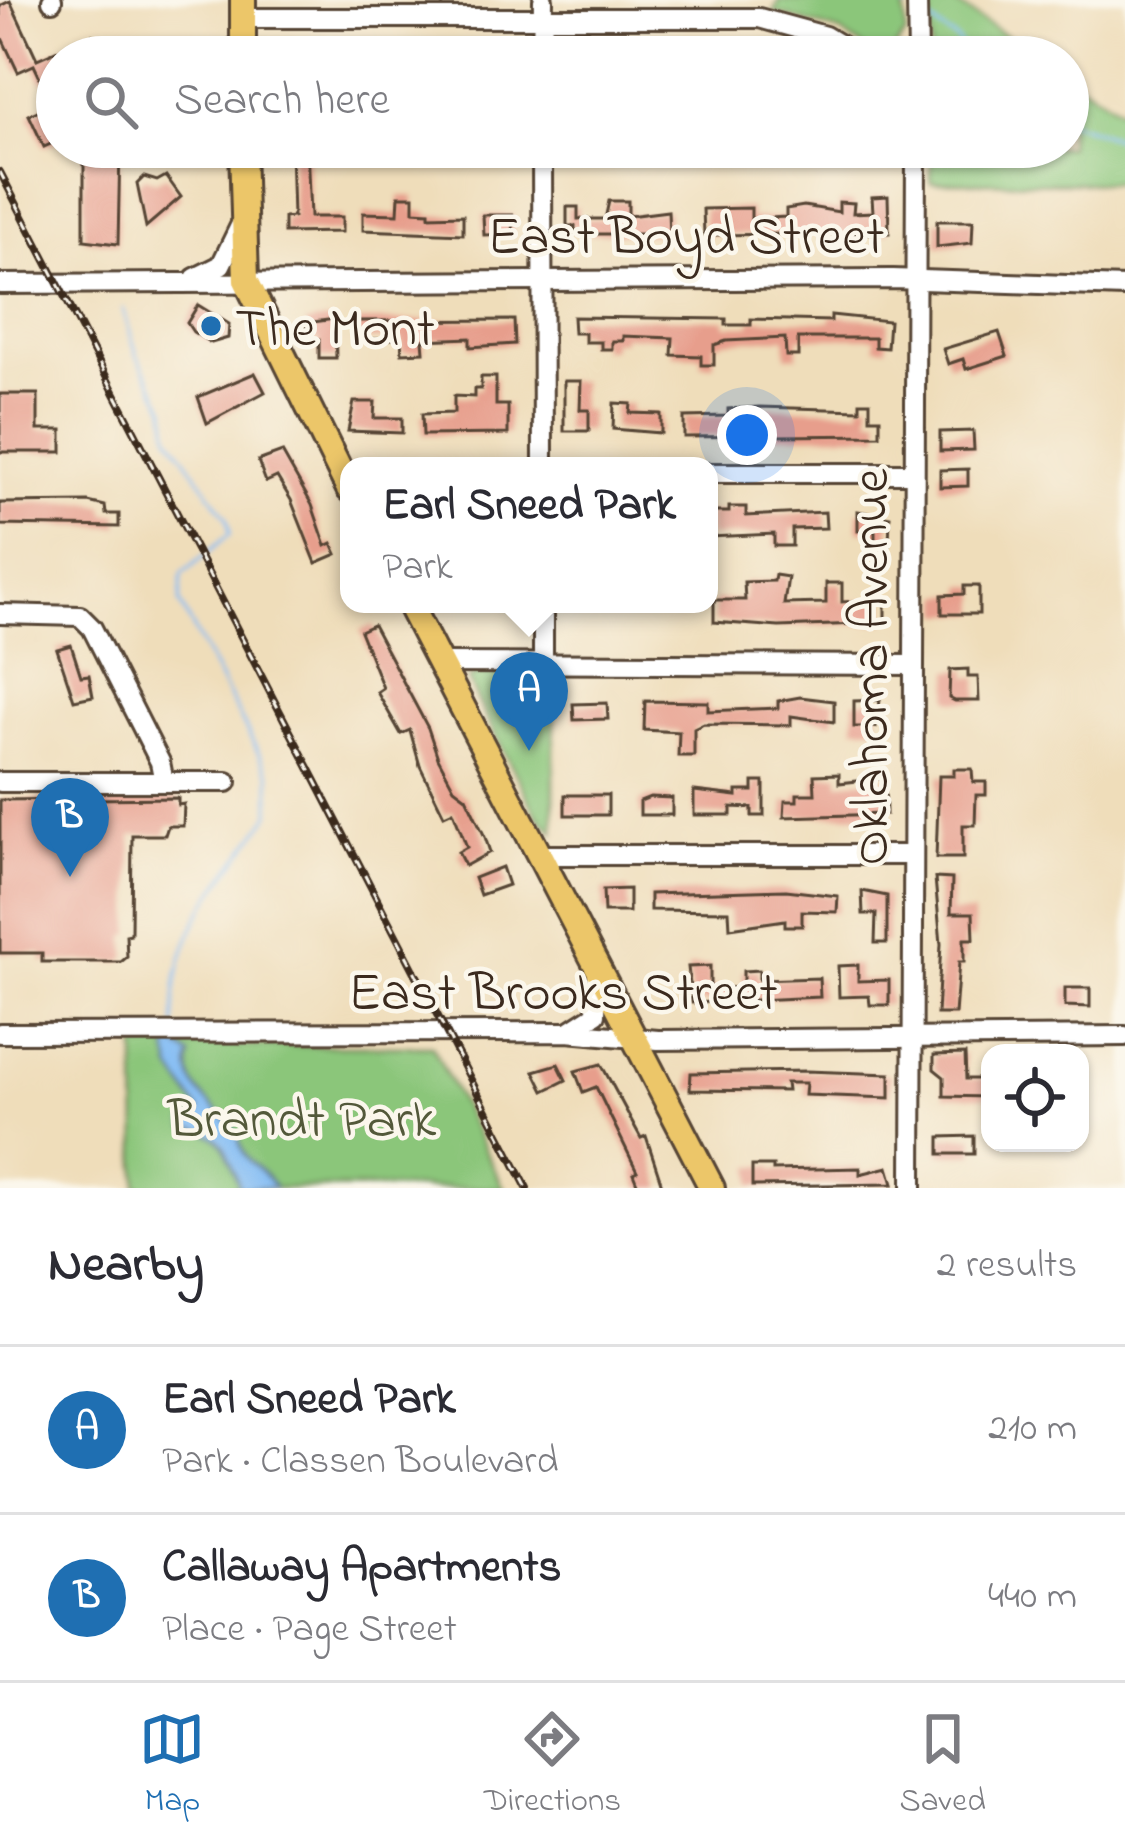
<!DOCTYPE html>
<html lang="en">
<head>
<meta charset="utf-8">
<style>
  body { margin:0; font-family:"Indie Flower",sans-serif; background:#f2f2f3; color:#2b2b33 }
  .controls { position:absolute; right:36px; bottom:36px; display:grid; overflow:hidden; border-radius:24px; box-shadow:0 3px 9px #0004 }
  .controls button { width:108px; height:108px; display:grid; place-items:center; padding:0; border:0; border-bottom:3px solid #e1e1e2; background:#fff; color:#2b2b33; font:60px sans-serif }
  .you { position:absolute; left:747px; top:435px; width:42px; height:42px; margin:-30px; border:9px solid #fff; border-radius:50%; background:#1a73e8; box-shadow:0 0 0 18px #1a73e833 }
  .badge { display:grid; place-items:center; width:78px; height:78px; border-radius:50%; background:#1f6fb2; color:#fff; font-size:39px; font-weight:700 }
  .pin { position:absolute; translate:-50% -99px; filter:drop-shadow(0 3px 6px #0008) }
  .pin::after { content:''; position:absolute; top:63px; width:42px; height:36px; background:inherit; clip-path:polygon(0 0,100% 0,50% 100%) }
  .popup { position:absolute; left:340px; top:457px; width:378px; height:156px; box-sizing:border-box; display:grid; place-content:center; border-radius:24px; background:#fff; filter:drop-shadow(0 3px 9px #0005); font-size:39px; white-space:nowrap; color:#7c7c81 }
  .popup b { font-size:45px; color:#2b2b33 }
  .popup::after { content:''; position:absolute; left:50%; top:100%; margin-left:-24px; border:24px solid transparent; border-top-color:#fff }
  .list { margin:0; padding:0; list-style:none }
  h2 { display:flex; justify-content:space-between; align-items:center; height:156px; margin:0; padding:0 48px; font-size:51px }
  h2 small { font-size:39px; font-weight:400; color:#7c7c81 }
  .list li { display:grid; grid-template-columns:78px 1fr auto; gap:36px; align-items:center; box-sizing:border-box; height:168px; padding:0 48px; border-top:3px solid #e1e1e2 }
  .list b { display:block; font-size:45px; white-space:nowrap }
  .list p { margin:0; font-size:39px; white-space:nowrap; color:#7c7c81 }
  .list em { font-size:39px; font-style:normal; color:#7c7c81 }
  .icon { flex:none; width:66px; height:66px; fill:none; stroke:currentColor; stroke-width:2; stroke-linecap:round; stroke-linejoin:round }
  .map { position:relative; flex:none; width:1125px; height:1188px; overflow:hidden }
  .search { position:absolute; background:#fff; box-shadow:0 3px 9px #0004; left:36px; right:36px; top:36px; height:132px; display:flex; align-items:center; gap:30px; box-sizing:border-box; padding:0 42px; border-radius:66px; color:#7c7c81; font-size:45px }
  .sheet { height:492px; background:#fff }
  nav { display:flex; justify-content:space-around; align-items:center; box-sizing:border-box; height:168px; border-top:3px solid #e1e1e2; background:#fff; font-size:33px; color:#7c7c81 }
  nav a { display:grid; justify-items:center; gap:6px }
  nav .on { color:#1f6fb2 }
  .map>svg:first-child { display:block }
  .green { fill:#8bc67a; stroke:#63784c; stroke-width:3 }
  .water { fill:#82bcf4; stroke:#5e7389; stroke-width:3 }
  .lines { fill:none; stroke-linecap:round; stroke-linejoin:round }
  .stream { stroke:#82bcf4; stroke-width:3 }
  .building { fill:#e79e8c }
  .minor-casing { stroke:#564535; stroke-width:24 }
  .major-casing { stroke:#564535; stroke-width:30 }
  .minor { stroke:#fff; stroke-width:18 }
  .major { stroke:#ecc669; stroke-width:24 }
  .rail-casing { stroke:#3b2a1e; stroke-width:8 }
  .rail { stroke:#fbf7ec; stroke-width:3; stroke-dasharray:9; stroke-linecap:butt }
  .poi-dot { fill:#1f6fb2; stroke:#fbf7ec; stroke-width:4.5 }
  .labels { text-anchor:middle; stroke-width:9; stroke-linejoin:round; paint-order:stroke }
  .street-label { font-size:54px; fill:#3b2a1e; stroke:#fbf7ec }
  .poi-label { font-size:54px; fill:#3b2a1e; stroke:#fbf7ec; text-anchor:start }
  .park-label { font-size:54px; fill:#53593a; stroke:#fbf7ec }
</style>
</head>
<body>
<div class="map">
<svg width="1125" height="1188" viewBox="0 0 1125 1188">
  <rect width="100%" height="100%" fill="#fbf7ec"/>
  <filter id="ink" filterUnits="userSpaceOnUse"><feTurbulence type="fractalNoise" baseFrequency=".00833" numOctaves="2"/><feDisplacementMap in="SourceGraphic" scale="24" xChannelSelector="R" yChannelSelector="G"/><feConvolveMatrix kernelMatrix="1 2 1 2 8 2 1 2 1" color-interpolation-filters="sRGB"/></filter>
  <filter id="wash" filterUnits="userSpaceOnUse"><feTurbulence type="fractalNoise" baseFrequency=".004" numOctaves="4" result="noise"/><feDisplacementMap in="SourceGraphic" scale="48" xChannelSelector="R" yChannelSelector="G"/><feGaussianBlur stdDeviation="2.7" result="paint"/><feColorMatrix in="noise" values="0 0 0 0 0 0 0 0 0 0 0 0 0 0 0 0 0 1.4 0 .05"/><feComposite in="paint" operator="in"/></filter>
  <g filter="url(#wash)">
    <rect width="100%" height="100%" fill="#efddba"/>
    <g class="green">
      <path d="M779,0H905L906,34L892,52L874,54L840,32L774,12Z"/>
      <path d="M931,0H950L1039,57H931Z"/>
      <path d="M1068,76L1125,112V183L931,182V147H1068Z"/>
      <path d="M483,672L554,674V832L537,815L476,698L468,678Z"/>
      <path d="M136,1046H432L504,1188H137Z"/>
    </g>
    <path class="water" d="M173,1043L191,1056C181,1086 218,1109 233,1126C239,1133 239,1145 244,1153C251,1167 267,1172 275,1188H240C224,1149 227,1133 186,1128L185,1122L200,1111L172,1069L168,1050Z"/>
    <g class="lines">
      <g class="stream">
        <path d="M894,0L908,8"/>
        <path d="M927,19L957,40L968,57"/>
        <path d="M1068,121L1125,141"/>
        <path d="M123,309L137,355L166,408L169,435L227,518L230,534L182,574L180,603L270,775V814C221,887 170,929 175,1024"/>
      </g>
    </g>
    <g id="blocks">
      <g class="building">
        <path d="M10,1L37,59L92,35L102,57H57V75L42,82L34,65L18,72L0,34V6Z"/>
        <path d="M57,102V141L44,147L29,115Z"/>
        <path d="M84,147H120L118,244L84,240Z"/>
        <path d="M291,147H307L310,217H342V232L284,233V218L293,217Z"/>
        <path d="M166,176L181,197L146,227L137,184L144,177L157,181Z"/>
        <path d="M399,196H414V211L429,212V216L463,215V234L363,230V213L398,214Z"/>
        <path d="M888,196L889,233L704,235L703,209L751,208V219L786,217V209L804,206L839,212V202L854,203L853,213L873,212L872,197Z"/>
        <path d="M609,201H628V216L668,211L669,234H575V226H567V207H578V219H605Z"/>
        <path d="M483,215H513V234L484,235Z"/>
        <path d="M937,221H973L972,243L937,247Z"/>
        <path d="M198,305L229,324L228,338L211,343L193,332L187,323Z"/>
        <path d="M831,315L889,321L887,348L875,347V338H798V356H786L785,338L726,341L714,345V365H701V356L672,355L673,338L623,336V341H612V349H601V342H585V333H574L573,317L726,319V325H751V319L831,321Z"/>
        <path d="M335,319L336,358H319V339H306V323Z"/>
        <path d="M514,320L515,344L470,347V338L423,340L424,352L402,353L401,339H356L357,321Z"/>
        <path d="M999,332L1007,356L966,369L963,359L948,364L943,349Z"/>
        <path d="M255,373L265,392L207,423L198,397Z"/>
        <path d="M481,377H496V405H508V434L423,435L422,414L454,413V396L474,397V389H481Z"/>
        <path d="M564,381H581L580,410H589V431H564Z"/>
        <path d="M0,394H38V430H62V452H0Z"/>
        <path d="M354,402H375L374,418H402V433L348,431Z"/>
        <path d="M860,402H870V418H880V435L684,437V417L728,416V409L759,407L860,410Z"/>
        <path d="M614,403L631,404L630,413L661,414V433L613,429Z"/>
        <path d="M973,431L974,450L940,451V432Z"/>
        <path d="M282,452L312,505L326,546L332,543L337,554L316,563L291,500L277,477L266,482L258,461Z"/>
        <path d="M968,469V486L940,487V470Z"/>
        <path d="M88,502L105,506L106,514H119V527L0,525V503Z"/>
        <path d="M729,507H746V516L825,512L826,528L792,529V546H774V534L709,537V512H729Z"/>
        <path d="M858,511L890,517L889,545H875V531H858Z"/>
        <path d="M775,575L788,577L784,604L826,603V583H842V602L885,599V623L779,627L714,622V600H745L744,582L774,581Z"/>
        <path d="M964,586H979V614H942V595L964,594Z"/>
        <path d="M373,625L428,728L438,758L454,788L466,797L485,837L490,852L465,866L458,852L467,847L453,811L444,815L420,766L410,730L401,734L377,692L383,688L360,631Z"/>
        <path d="M71,645L81,676L89,675L93,696L74,700L57,649Z"/>
        <path d="M968,669V677H978L979,701H955L949,698L950,670Z"/>
        <path d="M800,697L834,701V722L791,716V725L704,724L694,729V756H678L679,732L644,730L645,701L708,702V711L778,708V701Z"/>
        <path d="M880,700L876,727H854V701Z"/>
        <path d="M607,703L608,719L574,720L573,704Z"/>
        <path d="M954,769H972L973,782H986V795H976L975,825H963V858H936L939,776H954Z"/>
        <path d="M839,774V783L885,778L886,814L784,817L785,801H797V794H815L814,775Z"/>
        <path d="M753,782H764V816H752V808L731,807V815H694V791L737,796V791H753Z"/>
        <rect x="565" y="795" width="43" height="20"/>
        <path d="M650,797L672,798V815H640V801Z"/>
        <path d="M178,798V805L184,804L183,826H168L165,835H132L131,934L126,935L127,957L121,962H42V953H0V800Z"/>
        <path d="M502,867L508,885L480,895L474,878Z"/>
        <path d="M935,878L952,879L951,913H973L974,939H964V962H959L955,1014H937L941,944Z"/>
        <path d="M629,889V912H604L603,890Z"/>
        <path d="M786,890L838,896L837,912L802,911V926H785V920L730,928L729,911L650,910V894Z"/>
        <path d="M862,891L887,896V943H875L876,914H863Z"/>
        <path d="M858,965V981L889,980V1005H870L869,996L839,997L838,966Z"/>
        <path d="M710,966V987L743,988V971L759,970V980L819,978L820,997L692,1003L688,967Z"/>
        <path d="M1065,988H1090V1007L1065,1006Z"/>
        <path d="M965,1054L966,1079H990L986,1097L944,1096V1077L934,1069V1055Z"/>
        <path d="M558,1064L566,1080L544,1091L534,1071Z"/>
        <path d="M601,1064L641,1138L646,1136L663,1188H639L633,1173L637,1171L596,1087L583,1092L575,1071Z"/>
        <path d="M806,1071L890,1074V1098L805,1095L806,1083H786L787,1091L690,1090L691,1073Z"/>
        <path d="M974,1136V1154H940V1137Z"/>
        <path d="M752,1166H773V1170L860,1168V1174L888,1167L893,1184L752,1186Z"/>
      </g>
    </g>
  </g>
  <g filter="url(#ink)">
    <use href="#blocks" fill-opacity="0" stroke="#564535" stroke-width="3"/>
    <g class="lines">
      <defs>
        <g id="minor">
          <path d="M52,0V1"/>
          <path d="M917,0L918,57"/>
          <path d="M243,18H759L825,36L860,57"/>
          <path d="M542,57L543,0"/>
          <path d="M542,147L543,466"/>
          <path d="M195,278L221,265L241,224"/>
          <path d="M0,284L893,279L1125,287"/>
          <path d="M709,473H913"/>
          <path d="M543,604V663"/>
          <path d="M0,614L80,616L92,628L160,762L164,782"/>
          <path d="M439,663L913,665"/>
          <path d="M0,782H227"/>
          <path d="M538,855H913"/>
          <path d="M571,1030L596,1014L597,977"/>
          <path d="M0,1033L567,1032L658,1040L1125,1036"/>
          <path d="M912,1188L916,147"/>
        </g>
        <g id="major">
          <path d="M243,57V0"/>
          <path d="M242,147L246,280L349,489"/>
          <path d="M409,604L712,1188"/>
        </g>
      </defs>
      <use href="#minor" class="minor-casing"/>
      <use href="#major" class="major-casing"/>
      <use href="#minor" class="minor"/>
      <use href="#major" class="major"/>
      <defs>
        <path id="rail" d="M0,172L527,1188"/>
      </defs>
      <use href="#rail" class="rail-casing"/>
      <use href="#rail" class="rail"/>
    </g>
  </g>
  <circle class="poi-dot" cx="211" cy="326" r="12"/>
  <g class="labels">
    <g class="street-label">
      <text x="686" y="253">East Boyd Street</text>
      <text transform="translate(868 667) rotate(-90)" y="19">Oklahoma Avenue</text>
      <text x="563" y="1009">East Brooks Street</text>
    </g>
    <g class="poi-label">
      <text x="235" y="345">The Mont</text>
    </g>
    <g class="park-label">
      <text x="302" y="1136">Brandt Park</text>
    </g>
  </g>
</svg>
<div class="controls">
<button><svg class="icon" aria-label="locate" viewBox="0 0 24 24"><circle cx="12" cy="12" r="6"/><path d="M12 2v4M12 18v4M2 12h4M18 12h4"/></svg></button>
</div>
<div class="you"></div>
<div class="pin badge" style="left:529px;top:751px">A</div>
<div class="popup"><b>Earl Sneed Park</b>Park</div>
<div class="pin badge" style="left:70px;top:877px">B</div>
<div class="search"><svg class="icon" aria-label="search" viewBox="0 0 24 24"><circle cx="10" cy="10" r="6"/><path d="M15 15l6 6"/></svg>Search here</div>
</div>
<section class="sheet">
<h2>Nearby<small>2 results</small></h2>
<ul class="list">
<li><span class="badge">A</span><div><b>Earl Sneed Park</b><p>Park · Classen Boulevard</p></div><em>210 m</em></li>
<li><span class="badge">B</span><div><b>Callaway Apartments</b><p>Place · Page Street</p></div><em>440 m</em></li>
</ul>
</section>
<nav>
<a class="on"><svg class="icon" aria-label="map" viewBox="0 0 24 24"><path d="M3 6l6-2 6 2 6-2v14l-6 2-6-2-6 2zM9 4v14M15 6v14"/></svg>Map</a>
<a><svg class="icon" aria-label="directions" viewBox="0 0 24 24"><path d="M12 3l9 9-9 9-9-9zM9 14v-3h6M13 9l2 2-2 2"/></svg>Directions</a>
<a><svg class="icon" aria-label="saved" viewBox="0 0 24 24"><path d="M7 4h10v16l-5-4-5 4z"/></svg>Saved</a>
</nav>
</body>
</html>
